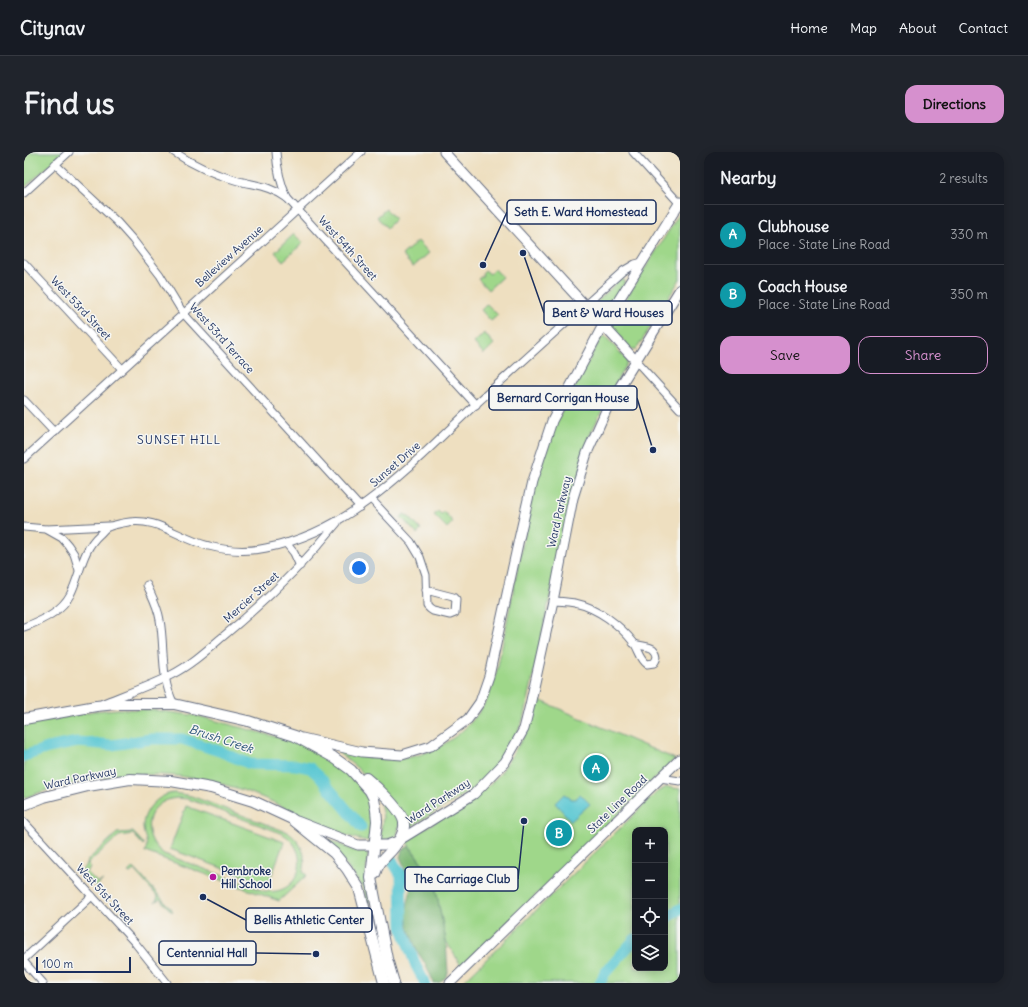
<!DOCTYPE html>
<html lang="en">
<head>
<meta charset="utf-8">
<style>
  body { margin:0; font-family:Delius,sans-serif; background:#20242c; color:#f1f3f6 }
  .controls { position:absolute; right:12px; bottom:12px; display:grid; overflow:hidden; border-radius:8px; box-shadow:0 2px 10px #0003 }
  .controls button { width:36px; height:36px; display:grid; place-items:center; padding:0; border:0; border-bottom:1px solid #363941; background:#171b24; color:#f1f3f6; font:20px sans-serif }
  .scale { position:absolute; left:12px; bottom:10px; width:95px; box-sizing:border-box; padding-left:4px; border:2px solid #1b2f5e; border-top:0; font-size:11px; line-height:14px; white-space:nowrap; color:#1b2f5e; -webkit-text-stroke:3px #f6f6f2; paint-order:stroke }
  .you { position:absolute; left:335px; top:416px; width:14px; height:14px; margin:-10px; border:3px solid #fff; border-radius:50%; background:#1a73e8; box-shadow:0 0 0 6px #1a73e833 }
  .badge { display:grid; place-items:center; width:26px; height:26px; border-radius:50%; background:#d690ce; color:#fff; font-size:13px; font-weight:700 }
  .pin { position:absolute; translate:-50% -50%; border:2px solid #fff; box-shadow:0 1px 4px #0006 }
  .list { margin:0; padding:0; list-style:none }
  h2 { display:flex; justify-content:space-between; align-items:center; height:52px; margin:0; padding:0 16px; font-size:17px }
  h2 small { font-size:13px; font-weight:400; color:#9ea1a6 }
  .list li { display:grid; grid-template-columns:26px 1fr auto; gap:12px; align-items:center; box-sizing:border-box; height:60px; padding:0 16px; border-top:1px solid #363941 }
  .list b { display:block; font-size:15px; white-space:nowrap }
  .list p { margin:0; font-size:13px; white-space:nowrap; color:#9ea1a6 }
  .list em { font-size:13px; font-style:normal; color:#9ea1a6 }
  .actions { display:flex; gap:8px; padding:12px 16px }
  .actions a { flex:1; padding:9px 0; border:1px solid #d690ce; border-radius:12px; text-align:center; font-size:14px; color:#d690ce }
  .actions .main { background:#d690ce; color:#111 }
  .icon { flex:none; width:22px; height:22px; fill:none; stroke:currentColor; stroke-width:2; stroke-linecap:round; stroke-linejoin:round }
  .map { position:relative; flex:none; width:656px; height:831px; overflow:hidden; border-radius:12px }
  header { display:flex; align-items:center; gap:24px; box-sizing:border-box; height:56px; padding:0 20px; background:#171b24; border-bottom:1px solid #363941 }
  header strong { font-size:19px }
  nav { display:flex; gap:22px; margin-inline-start:auto; font-size:14px }
  .intro { display:flex; align-items:center; justify-content:space-between; box-sizing:border-box; height:96px; padding:0 24px }
  h1 { margin:0; font-size:28px }
  .button { padding:10px 18px; border-radius:12px; background:#d690ce; color:#111; font-size:14px; font-weight:700 }
  main { display:flex; gap:24px; padding:0 24px }
  aside { flex:1; background:#171b24; border-radius:12px; box-shadow:0 2px 10px #0003 }
  .map>svg:first-child { display:block }
  .green { fill:#9fd78a; stroke:#5d8374; fill-rule:evenodd }
  .forest { fill:#7fb876; stroke:#4d746a }
  .water { fill:#5cc8d3; stroke:#3c7c98 }
  .lines { fill:none; stroke-linecap:round; stroke-linejoin:round }
  .river { stroke:#5cc8d3; stroke-width:11 }
  .minor-casing { stroke:#656d80; stroke-width:9 }
  .major-casing { stroke:#656d80; stroke-width:11 }
  .highway-casing { stroke:#656d80; stroke-width:12 }
  .minor { stroke:#fff; stroke-width:7 }
  .major { stroke:#fff; stroke-width:9 }
  .highway { stroke:#fff; stroke-width:10 }
  .poi-dot { fill:#b5179e; stroke:#f6f6f2; stroke-width:1.5 }
  .labels { text-anchor:middle; stroke-width:3; stroke-linejoin:round; paint-order:stroke }
  .street-label { font-size:11px; fill:#1b2f5e; stroke:#f6f6f2 }
  .poi-label { font-size:11px; font-weight:bold; fill:#1b2f5e; stroke:#f6f6f2; text-anchor:start }
  .neighbourhood-label { font-size:12px; letter-spacing:1px; fill:#1b2f5e; stroke:#f6f6f2 }
  .water-label { font-size:12px; font-style:italic; fill:#2b557b; stroke:#f6f6f2 }
  .leader { fill:none; stroke:#1b2f5e; stroke-width:1.5 }
  .callout-dot { fill:#1b2f5e; stroke:#f6f6f2; stroke-width:1.5 }
  .callout { fill:#f6f6f2; stroke:#1b2f5e; stroke-width:1.5 }
  .callout-label { font-size:12px; text-anchor:middle; font-weight:bold; fill:#1b2f5e }
</style>
</head>
<body>
<header>
<strong>Citynav</strong>
<nav><a>Home</a><a>Map</a><a>About</a><a>Contact</a></nav>
</header>
<div class="intro"><h1>Find us</h1><a class="button">Directions</a></div>
<main>
<div class="map">
<svg width="656" height="831" viewBox="0 0 656 831">
  <rect width="100%" height="100%" fill="#f6f6f2"/>
  <filter id="ink" filterUnits="userSpaceOnUse"><feTurbulence type="fractalNoise" baseFrequency=".025" numOctaves="2"/><feDisplacementMap in="SourceGraphic" scale="8" xChannelSelector="R" yChannelSelector="G"/><feConvolveMatrix kernelMatrix="1 2 1 2 8 2 1 2 1" color-interpolation-filters="sRGB"/></filter>
  <filter id="wash" filterUnits="userSpaceOnUse"><feTurbulence type="fractalNoise" baseFrequency=".012" numOctaves="4" result="noise"/><feDisplacementMap in="SourceGraphic" scale="16" xChannelSelector="R" yChannelSelector="G"/><feGaussianBlur stdDeviation="0.9" result="paint"/><feColorMatrix in="noise" values="0 0 0 0 0 0 0 0 0 0 0 0 0 0 0 0 0 1.4 0 .05"/><feComposite in="paint" operator="in"/></filter>
  <g filter="url(#wash)">
    <rect width="100%" height="100%" fill="#eedfc0"/>
    <g class="green">
      <path d="M0,0H40L0,36Z"/>
      <path d="M362,57L371,67L363,76L353,65Z"/>
      <path d="M656,61V127L614,195L612,197H607L588,176L586,172Z"/>
      <path d="M270,82L279,91L259,109L251,100Z"/>
      <path d="M394,89L405,101L389,115L378,103Z"/>
      <path d="M471,117L478,125L464,138L454,127L459,123L458,121L461,118L466,122Z"/>
      <path d="M598,127L601,129L600,132L581,162H577L570,156L572,151L595,128Z"/>
      <path d="M463,152L474,163L467,169L457,158Z"/>
      <path d="M460,181L470,192L460,202L450,191Z"/>
      <path d="M578,184L582,185L602,207L603,210L586,242L565,285L526,444L501,563L492,584L479,605L464,623L449,637L383,677L344,625L315,601V599C329,602 344,606 358,607C400,610 442,586 462,549C468,538 471,526 474,514L511,331L532,270Z"/>
      <path d="M414,359L417,362L420,360L429,370L423,376L410,363Z"/>
      <path d="M380,362L385,365L397,378L393,382L377,365Z"/>
      <path d="M515,548L651,607L438,815L422,789L411,733L401,715L382,689L461,637L476,622L499,586Z"/>
      <path d="M94,557L130,558L174,564L275,591L318,614L345,645L349,659L346,688L345,689C309,684 275,661 242,647C162,613 80,616 0,646V573L70,559Z"/>
      <path d="M643,635L656,637V831H438L633,640ZM611,678H641V816H611Z"/>
      <path d="M150,641L167,644L263,680C277,689 284,704 279,720L283,723L255,749L121,700C125,690 120,686 119,676C118,659 134,642 150,641ZM153,646L164,647L257,681C289,698 277,745 240,739L140,702C115,684 121,649 153,646Z"/>
      <path d="M355,644L377,666L373,683L368,686L358,689L356,686L359,665Z"/>
      <path d="M162,654L260,690L244,733L146,697Z"/>
      <path d="M109,680L120,692L119,693L109,682L95,684L64,711L67,716L63,720L74,731L79,728L72,735L57,719L62,714L64,708L93,681Z"/>
      <path d="M305,688L329,698L344,701L341,730L346,750L344,751L338,734L303,689Z"/>
      <path d="M108,716L111,717L149,759L148,760L136,747L131,750L134,745L110,718L106,721L104,720Z"/>
    </g>
    <path class="forest" d="M385,694L401,715L411,733L422,789L424,821L421,826L415,831H410L402,813L393,799L384,776L382,759L387,737L381,726V716L376,705L378,698Z"/>
    <path class="water" d="M540,642L547,647H552L556,642L566,652L547,669L531,651Z"/>
    <g class="lines">
      <g class="river">
        <path d="M0,604L24,596L54,590L88,593L127,587H158L195,599L226,612L272,613L286,616L295,624L337,675"/>
        <path d="M367,707L377,723L378,776L392,814L401,831"/>
        <path d="M641,767L656,757"/>
        <path d="M576,831L581,821L611,787"/>
      </g>
    </g>
  </g>
  <g filter="url(#ink)">
    <g class="lines">
      <defs>
        <g id="minor">
          <path d="M150,0C169,13 189,22 211,28C232,34 244,33 263,46L452,253"/>
          <path d="M252,0C253,17 256,30 263,46"/>
          <path d="M609,0L656,52"/>
          <path d="M31,12L93,70L109,88L136,123L159,161L336,355"/>
          <path d="M0,41L45,0"/>
          <path d="M0,111L98,217"/>
          <path d="M612,209L656,257"/>
          <path d="M0,248L30,280"/>
          <path d="M0,307L337,0"/>
          <path d="M347,347L387,390L396,405L402,423L403,454L406,457L409,459L426,463L431,461L432,448L429,445L402,438"/>
          <path d="M0,375L22,377L38,386L44,393L50,402L55,418"/>
          <path d="M23,377L85,374"/>
          <path d="M262,391L270,401L276,414"/>
          <path d="M123,433C128,444 134,455 136,468C141,496 136,526 150,552"/>
          <path d="M529,449C537,449 544,450 551,451C574,456 596,473 610,491C615,498 616,507 623,512L630,511C634,506 634,502 629,497C623,493 616,495 609,491"/>
          <path d="M0,475C17,469 37,460 46,443C57,422 57,399 76,382C78,380 81,376 84,375C88,373 95,372 99,371C133,363 154,387 185,394C204,399 223,400 242,396C329,379 390,310 452,252C501,207 550,163 599,119L611,112L619,110"/>
          <path d="M79,551C102,542 125,534 147,523C165,514 181,500 196,487C239,452 278,414 313,371"/>
          <path d="M636,626L656,629"/>
          <path d="M0,670L112,792L143,831"/>
          <path d="M0,807L68,744"/>
          <path d="M0,810L19,831"/>
        </g>
        <g id="major">
          <path d="M420,0L612,209"/>
          <path d="M278,586L338,600L378,603L407,594L444,567L456,550L465,524L495,387L508,330L528,269L579,173L656,50"/>
          <path d="M273,669L334,693H363L374,689L450,642L481,610L500,577L506,553L529,449L549,346L563,301L584,254L656,137"/>
          <path d="M426,831L656,607"/>
        </g>
        <g id="highway">
          <path d="M0,567L72,554L93,552H150L224,569L271,584L309,605L327,618L346,639L350,647L352,658L353,669L347,726L363,807L370,831"/>
          <path d="M342,626C352,634 379,659 380,671C381,679 375,689 371,694C363,705 355,708 351,722"/>
          <path d="M0,653L20,645L64,634L106,627L147,629L187,636L229,649L268,667L310,701L323,717L335,736L360,831"/>
        </g>
      </defs>
      <use href="#minor" class="minor-casing"/>
      <use href="#major" class="major-casing"/>
      <use href="#highway" class="highway-casing"/>
      <use href="#minor" class="minor"/>
      <use href="#major" class="major"/>
      <use href="#highway" class="highway"/>
    </g>
  </g>
  <circle class="poi-dot" cx="189" cy="725" r="4"/>
  <g class="labels">
    <g class="street-label">
      <text transform="translate(324 96) rotate(48)" y="4">West 54th Street</text>
      <text transform="translate(205 104) rotate(-42)" y="4">Belleview Avenue</text>
      <text transform="translate(57 156) rotate(47)" y="4">West 53rd Street</text>
      <text transform="translate(198 186) rotate(48)" y="4">West 53rd Terrace</text>
      <text transform="translate(371 312) rotate(-41)" y="4">Sunset Drive</text>
      <text transform="translate(535 360) rotate(-77)" y="4">Ward Parkway</text>
      <text transform="translate(227 445) rotate(-42)" y="4">Mercier Street</text>
      <text transform="translate(56 626) rotate(-12)" y="4">Ward Parkway</text>
      <text transform="translate(414 649) rotate(-33)" y="4">Ward Parkway</text>
      <text transform="translate(593 652) rotate(-44)" y="4">State Line Road</text>
      <text transform="translate(81 742) rotate(47)" y="4">West 51st Street</text>
    </g>
    <g class="poi-label">
      <text x="197" y="723">Pembroke<tspan x="197" dy="13">Hill School</tspan></text>
    </g>
    <g class="neighbourhood-label">
      <text x="155" y="292">SUNSET HILL</text>
    </g>
    <g class="water-label">
      <text transform="translate(197 587) rotate(18)" y="4">Brush Creek</text>
    </g>
  </g>
  <path class="leader" d="M459 113L483 60M499 101L520 161M629 298L613 246M500 669L494 727M179 745L222 768M292 802L232 801"/>
  <g class="callout-dot">
    <circle cx="459" cy="113" r="4"/>
    <circle cx="499" cy="101" r="4"/>
    <circle cx="629" cy="298" r="4"/>
    <circle cx="500" cy="669" r="4"/>
    <circle cx="179" cy="745" r="4"/>
    <circle cx="292" cy="802" r="4"/>
  </g>
  <g class="callout">
    <rect x="483" y="48" width="149" height="24" rx="4"/>
    <rect x="520" y="149" width="128" height="24" rx="4"/>
    <rect x="465" y="234" width="148" height="24" rx="4"/>
    <rect x="381" y="715" width="113" height="24" rx="4"/>
    <rect x="222" y="756" width="126" height="24" rx="4"/>
    <rect x="135" y="789" width="97" height="24" rx="4"/>
  </g>
  <g class="callout-label">
    <text x="557" y="64">Seth E. Ward Homestead</text>
    <text x="584" y="165">Bent &amp; Ward Houses</text>
    <text x="539" y="250">Bernard Corrigan House</text>
    <text x="438" y="731">The Carriage Club</text>
    <text x="285" y="772">Bellis Athletic Center</text>
    <text x="183" y="805">Centennial Hall</text>
  </g>
</svg>
<div class="controls">
<button>+</button>
<button>−</button>
<button><svg class="icon" aria-label="locate" viewBox="0 0 24 24"><circle cx="12" cy="12" r="6"/><path d="M12 2v4M12 18v4M2 12h4M18 12h4"/></svg></button>
<button><svg class="icon" aria-label="layers" viewBox="0 0 24 24"><path d="M12 4l9 5-9 5-9-5zM3 14l9 5 9-5"/></svg></button>
</div>
<div class="scale">100 m</div>
<div class="you"></div>
<div class="pin badge" style="left:572px;top:616px;background:#0f9aa8">A</div>
<div class="pin badge" style="left:535px;top:681px;background:#0f9aa8">B</div>
</div>
<aside>
<h2>Nearby<small>2 results</small></h2>
<ul class="list">
<li><span class="badge" style="background:#0f9aa8">A</span><div><b>Clubhouse</b><p>Place · State Line Road</p></div><em>330 m</em></li>
<li><span class="badge" style="background:#0f9aa8">B</span><div><b>Coach House</b><p>Place · State Line Road</p></div><em>350 m</em></li>
</ul>
<div class="actions"><a class="main">Save</a><a>Share</a></div>
</aside>
</main>
</body>
</html>
